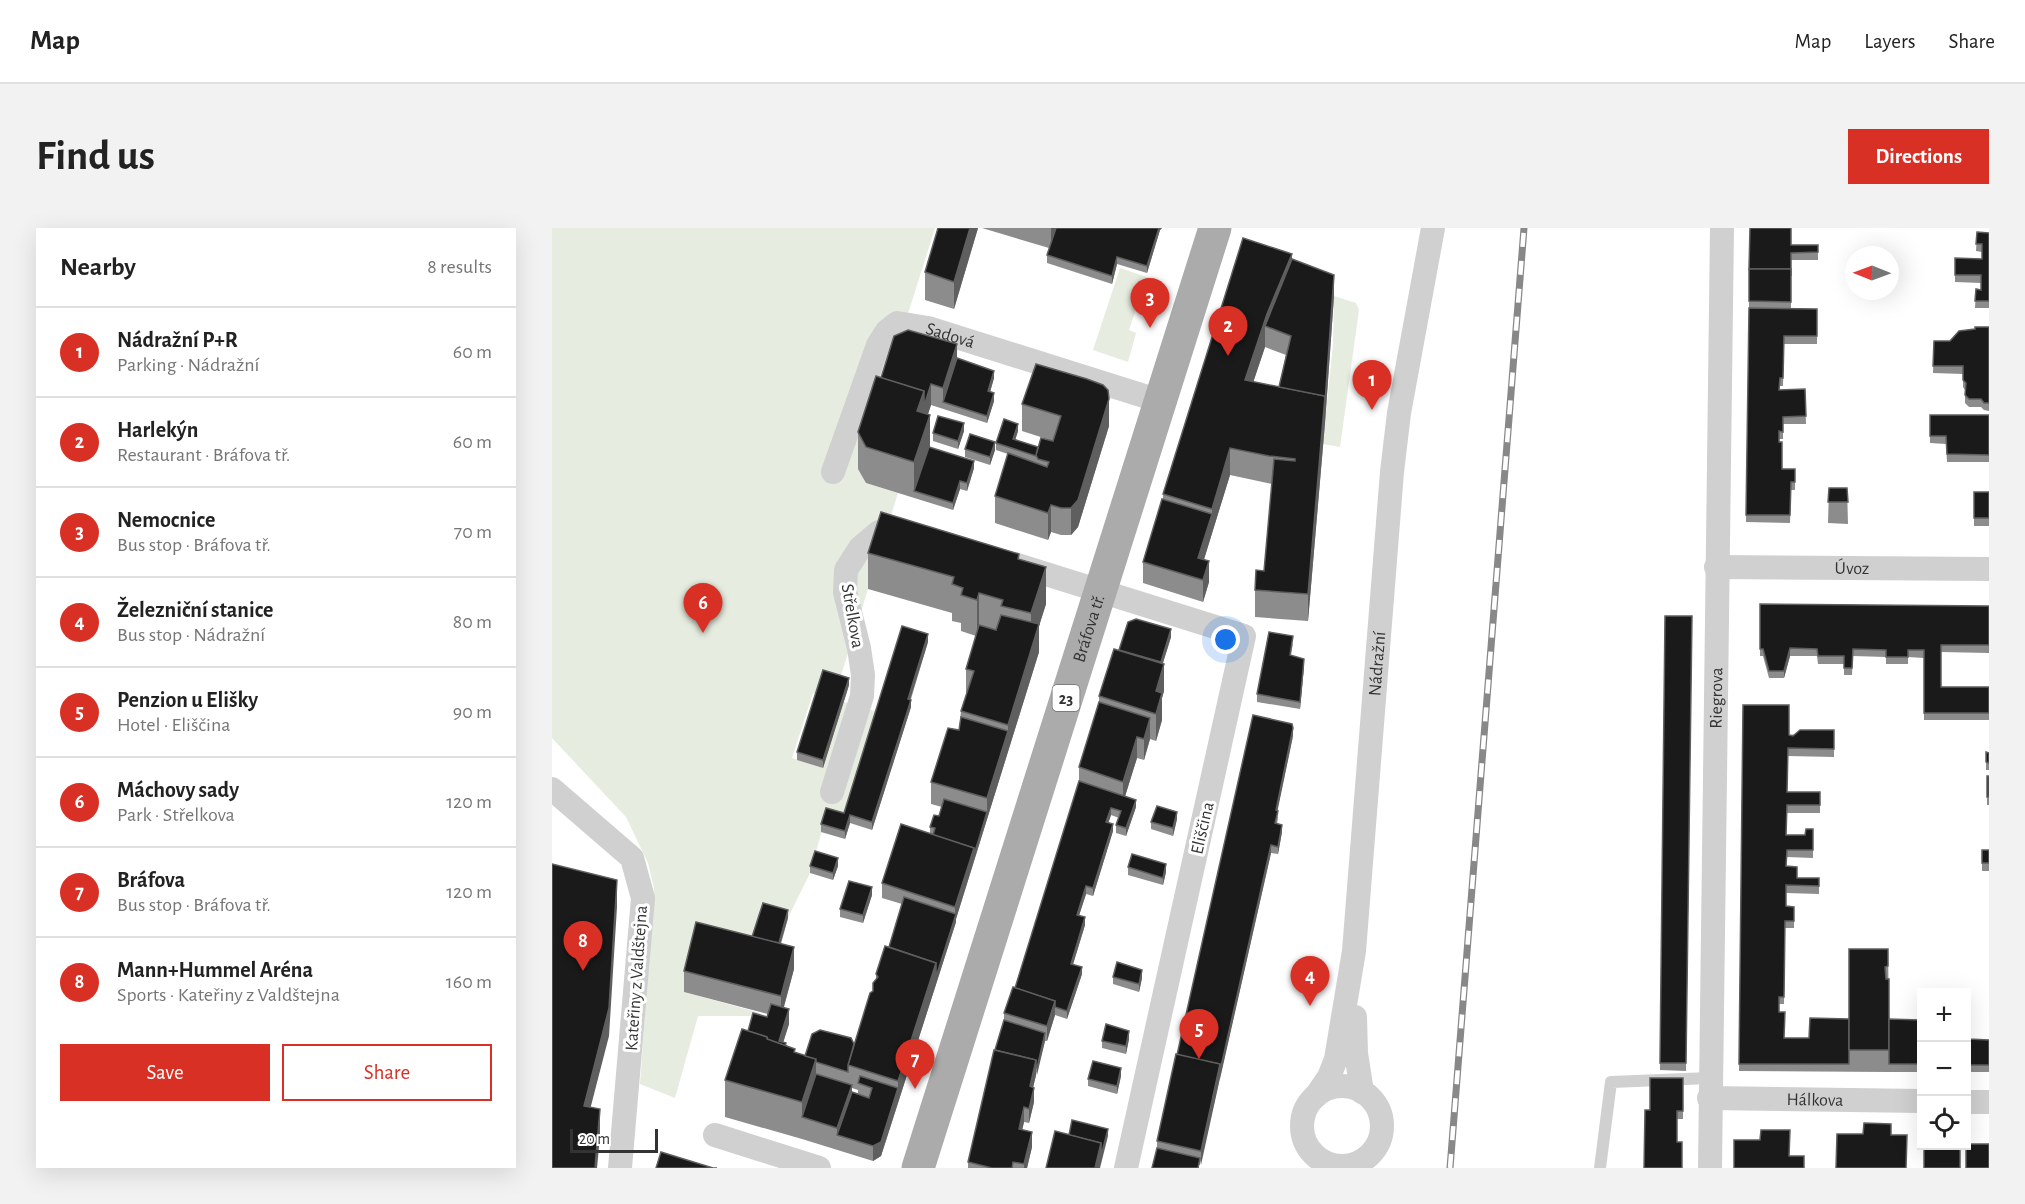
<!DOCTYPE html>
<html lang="en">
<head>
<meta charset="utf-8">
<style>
  body { margin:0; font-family:"Alegreya Sans",sans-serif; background:#f2f2f2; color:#222 }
  .controls { position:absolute; right:18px; bottom:18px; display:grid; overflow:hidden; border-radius:0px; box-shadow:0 6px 24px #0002 }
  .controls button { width:54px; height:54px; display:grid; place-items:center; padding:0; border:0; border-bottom:2px solid #e0e0e0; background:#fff; color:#222; font:30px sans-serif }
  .compass { position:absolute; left:1293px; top:18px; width:54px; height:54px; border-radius:50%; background:#fff; box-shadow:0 6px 24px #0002; rotate:271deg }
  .scale { position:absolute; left:18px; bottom:15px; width:88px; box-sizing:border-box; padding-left:6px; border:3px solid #333; border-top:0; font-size:16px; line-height:21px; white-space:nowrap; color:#333; -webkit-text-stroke:4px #fff; paint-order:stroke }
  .you { position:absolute; left:674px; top:412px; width:21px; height:21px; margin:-15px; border:4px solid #fff; border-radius:50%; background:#1a73e8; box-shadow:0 0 0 9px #1a73e833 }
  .badge { display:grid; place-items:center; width:39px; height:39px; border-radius:50%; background:#d93025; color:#fff; font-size:20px; font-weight:700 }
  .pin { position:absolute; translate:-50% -50px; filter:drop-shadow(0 2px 3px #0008) }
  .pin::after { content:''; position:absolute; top:32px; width:21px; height:18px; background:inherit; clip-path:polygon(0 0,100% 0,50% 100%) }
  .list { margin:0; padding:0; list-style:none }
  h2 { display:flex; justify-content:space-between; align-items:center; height:78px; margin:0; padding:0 24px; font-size:26px }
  h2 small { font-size:20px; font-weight:400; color:#767676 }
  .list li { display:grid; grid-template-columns:39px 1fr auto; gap:18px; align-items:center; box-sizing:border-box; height:90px; padding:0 24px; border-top:2px solid #e0e0e0 }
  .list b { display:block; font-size:22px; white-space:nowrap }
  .list p { margin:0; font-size:20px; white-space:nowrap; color:#767676 }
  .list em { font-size:20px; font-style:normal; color:#767676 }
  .actions { display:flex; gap:12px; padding:18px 24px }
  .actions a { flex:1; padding:14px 0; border:2px solid #d93025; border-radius:0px; text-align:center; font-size:21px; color:#d93025 }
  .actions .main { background:#d93025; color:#fff }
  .icon { flex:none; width:33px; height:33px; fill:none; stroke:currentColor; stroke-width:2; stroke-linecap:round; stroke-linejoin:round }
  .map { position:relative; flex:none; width:1437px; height:940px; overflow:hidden; border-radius:0px }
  header { display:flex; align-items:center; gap:36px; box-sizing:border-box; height:84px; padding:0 30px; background:#fff; border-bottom:2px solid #e0e0e0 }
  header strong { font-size:28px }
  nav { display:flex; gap:33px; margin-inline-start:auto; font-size:21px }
  .intro { display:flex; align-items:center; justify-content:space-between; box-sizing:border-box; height:144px; padding:0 36px }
  h1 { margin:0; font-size:42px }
  .button { padding:15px 27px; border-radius:0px; background:#d93025; color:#fff; font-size:21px; font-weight:700 }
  main { display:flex; gap:36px; padding:0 36px }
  aside { flex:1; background:#fff; border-radius:0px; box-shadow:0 6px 24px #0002 }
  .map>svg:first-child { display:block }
  .green { fill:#e6ecdf }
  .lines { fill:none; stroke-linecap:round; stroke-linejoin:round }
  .lane { stroke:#d0d0d0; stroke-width:12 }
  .street { stroke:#d0d0d0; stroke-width:24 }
  .primary { stroke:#ababab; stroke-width:33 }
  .rail-casing { stroke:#888; stroke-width:7 }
  .rail { stroke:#fff; stroke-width:4.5; stroke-dasharray:14; stroke-linecap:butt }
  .wall { fill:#8c8c8c; fill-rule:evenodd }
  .shaded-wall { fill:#5f5f5f }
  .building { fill:#1a1a1a; stroke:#5f5f5f; stroke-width:1.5 }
  .labels { text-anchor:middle; stroke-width:6; stroke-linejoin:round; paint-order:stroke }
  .shield { fill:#fff; stroke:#707070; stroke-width:1.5 }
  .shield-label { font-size:16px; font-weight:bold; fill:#333 }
  .street-label { font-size:18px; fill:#333; stroke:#fff }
</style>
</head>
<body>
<header>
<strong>Map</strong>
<nav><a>Map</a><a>Layers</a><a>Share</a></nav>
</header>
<div class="intro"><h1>Find us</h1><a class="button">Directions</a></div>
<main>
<aside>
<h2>Nearby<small>8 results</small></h2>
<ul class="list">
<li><span class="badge">1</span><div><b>Nádražní P+R</b><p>Parking · Nádražní</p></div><em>60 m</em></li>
<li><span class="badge">2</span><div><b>Harlekýn</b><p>Restaurant · Bráfova tř.</p></div><em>60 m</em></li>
<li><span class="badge">3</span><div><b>Nemocnice</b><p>Bus stop · Bráfova tř.</p></div><em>70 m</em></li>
<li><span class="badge">4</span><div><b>Železniční stanice</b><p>Bus stop · Nádražní</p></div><em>80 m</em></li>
<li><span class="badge">5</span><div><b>Penzion u Elišky</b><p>Hotel · Eliščina</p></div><em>90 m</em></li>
<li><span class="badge">6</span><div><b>Máchovy sady</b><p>Park · Střelkova</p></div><em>120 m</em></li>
<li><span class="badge">7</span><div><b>Bráfova</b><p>Bus stop · Bráfova tř.</p></div><em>120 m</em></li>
<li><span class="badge">8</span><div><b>Mann+Hummel Aréna</b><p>Sports · Kateřiny z Valdštejna</p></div><em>160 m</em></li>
</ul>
<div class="actions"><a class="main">Save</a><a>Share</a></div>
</aside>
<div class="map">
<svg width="1437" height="940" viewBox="0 0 1437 940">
  <rect width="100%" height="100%" fill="#fff"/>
  <g class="green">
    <path d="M0,0H383L342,130L314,255L346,265L287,454L266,466L261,465L240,530L271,540L292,474L326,484L292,593L274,588L258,645L236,690L199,722L132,764L208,785L205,788H146L123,870L88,856L102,660L96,635L74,589L0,510Z"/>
    <path d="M568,40L601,51L591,83L584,81L577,102L584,105L576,134L541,122Z"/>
    <path d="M782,68L804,75L807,82L788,219L771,216L781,116Z"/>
  </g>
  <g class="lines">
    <path class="lane" d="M1048,940L1059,854L1158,850"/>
    <g class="street">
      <path id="s1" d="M281,244L326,117L335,103L345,95L376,100L608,173"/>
      <path d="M462,336L692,408L574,940"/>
      <path id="s2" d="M1164,339L1437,341"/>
      <path d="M0,561L80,630L91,670L68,940"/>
      <path d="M280,564L310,468L311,447L307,420L293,364L294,342L308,320L327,304L351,303"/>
      <path d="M803,789L804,825L810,864"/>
      <circle cx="790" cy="898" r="40"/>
      <path id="s3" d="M764,868L777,849L784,831L802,723L840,244L847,185L881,0"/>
      <path id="s4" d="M1157,870L1370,873"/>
      <path d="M1414,874H1437"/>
      <path d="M163,907L267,940"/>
      <path id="s5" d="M1158,940L1170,0"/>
    </g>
    <path class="primary" id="s6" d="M366,940L663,0"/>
    <defs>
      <path id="rail" d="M898,940L972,0"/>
    </defs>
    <use href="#rail" class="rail-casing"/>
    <use href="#rail" class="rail"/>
  </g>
  <g class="wall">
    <path d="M426,0L402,81L373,72V44Z"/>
    <path d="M430,0H610L608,2L595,45L565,36L560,56L495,35V27L497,20Z"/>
    <path d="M1425,4L1437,5V80H1423L1424,61L1429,62V55L1403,54V30L1430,31V24L1424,23Z"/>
    <path d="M1239,17H1266V32H1239V81H1265V116H1232L1231,158H1228L1227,162L1253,161L1254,196H1231V211H1227L1230,241H1243V262H1239L1238,295L1194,294L1197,83V41Z"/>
    <path d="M740,31L782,68L773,195L756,393L703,389V362L712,343L720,256L678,247L652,331L657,354L651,374L591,355V334L611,271V266ZM713,119L734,127L727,159L701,154Z"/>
    <path d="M1437,99V183L1432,182L1429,179H1417L1413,175V162L1411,159V146L1381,145L1382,113H1398L1423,101Z"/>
    <path d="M405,130L442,150L438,164L442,173L435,195L379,177L376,186L378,219L422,240L415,263L408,261L401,282L314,255L306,241V204L329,150Z"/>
    <path d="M470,176L557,198L526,299L519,307H509L499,304L496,312L443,295V268L456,226L444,222V215L466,203L463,212L486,219L501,213L470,203Z"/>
    <path d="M1378,187H1437V234H1395L1394,216L1378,215Z"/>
    <path d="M412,203L406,221L381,213V205Z"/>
    <path d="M413,221L443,222L438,237L413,229Z"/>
    <path d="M1277,260H1295L1296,296L1276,295Z"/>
    <rect x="1422" y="264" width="15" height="34"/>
    <path d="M316,325L467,331L494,376L487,398V424L404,691V694L329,928L321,933L250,911L173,889V852L196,803L215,789L216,786L132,764V743L236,690L229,716L242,741L232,779L237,796L231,814L243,824L253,828L302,816L321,763L324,752V746L337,719L350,676L330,670V655L378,606V599L387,588L390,579L379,576V554L407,502L409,483L414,468V441L424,408L409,403V395L400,393V385L316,361ZM300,860L306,862V866L300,864Z"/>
    <path d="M1208,376L1437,378V425L1389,424V459H1437V492H1372V430L1356,429V436H1334V429L1301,428L1300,447H1292V436H1266L1265,428H1238L1232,450H1217L1211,428H1208Z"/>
    <path d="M1113,388H1140L1134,843L1108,842Z"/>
    <path d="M619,409L611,435L612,463L610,470V492L604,513L598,511L592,532L585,530L573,568L584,579L574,608L564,605V597L567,590L559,587L556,595L561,603L541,668L534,666L527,687L533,697L521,736L530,746L515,791L503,787L495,813H493L481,859L482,874L477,895L472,894L470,902L480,919L475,940H416V934L443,822L452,792V785L463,760L527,553V539L547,474V468L567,422Z"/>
    <path d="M376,414L359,471V479L320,602L298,595L293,611L269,604V596L292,585Z"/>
    <path d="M741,415L739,427L752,438L748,481L705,474V466Z"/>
    <path d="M297,457L271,540L245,532V524Z"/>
    <path d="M1191,477L1237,507L1282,502V529L1236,528L1235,564H1268V585H1235L1234,607L1261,609V630L1235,629L1234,638L1245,650H1267V666L1234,665V678L1242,686V700H1233L1232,776H1227V784L1232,810L1297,835V721H1336L1337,791L1368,792L1370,781V844H1337V841V844L1187,843Z"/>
    <path d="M741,508L725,583L726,590L725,596L730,604L726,626L719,625L648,937L605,920V913L625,827Z"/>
    <path d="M1434,524L1437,525V542H1434Z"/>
    <rect x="1435" y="548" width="2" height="29"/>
    <path d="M625,591L621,608L599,601V594Z"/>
    <rect x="1430" y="622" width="7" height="21"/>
    <path d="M258,638H286L281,652L258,645Z"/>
    <path d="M576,639L614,644L611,657L576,647Z"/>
    <path d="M320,667L311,695L288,689V681Z"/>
    <path d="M561,749L590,750L587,764L561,756Z"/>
    <path d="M1414,792L1417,811L1437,812V844H1414Z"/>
    <path d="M577,811L574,826L550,820V813Z"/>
    <path d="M569,848L565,866L536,858V851Z"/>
    <path d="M1131,850V891H1125L1098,882Z"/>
  </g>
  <g class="shaded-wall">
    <path d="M418,0H426L402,81V54Z"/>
    <path d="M499,0H506L499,21Z"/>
    <path d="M607,0H610L608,2L595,45V38Z"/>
    <path d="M740,26V53L713,98V119L693,179V152L715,86Z"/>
    <path d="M565,29V36L560,56V48Z"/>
    <path d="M782,47V68L773,195L756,393V366Z"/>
    <path d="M405,116V137L391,174V160Z"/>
    <path d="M442,143V150L436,171V163Z"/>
    <path d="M379,156V177L365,219V183L372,163Z"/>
    <path d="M442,165V173L435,195V188Z"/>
    <path d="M557,171V198L526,299L519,307V280Z"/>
    <path d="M378,187V223L362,263V234Z"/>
    <path d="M412,195V203L406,221V213Z"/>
    <path d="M466,196V203L461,219V211Z"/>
    <path d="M443,214V222L438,237V229Z"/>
    <path d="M678,220V247L646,351V330L660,286V281Z"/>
    <path d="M422,233V240L415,263V255Z"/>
    <path d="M408,253V261L401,282V275Z"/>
    <path d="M499,277V304L496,312V285Z"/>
    <path d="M657,333V354L651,374V352Z"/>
    <path d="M494,339V376L487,398V424L404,691V694L329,928L321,933V918L346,860V853L384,735L403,689V679L422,620L435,584V570L456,503V497L479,420V385Z"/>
    <path d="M427,365V401L425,408V372Z"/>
    <path d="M619,401V409L603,460V453Z"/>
    <path d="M376,406V414L356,478V471Z"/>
    <path d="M1238,420V428L1232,450V443Z"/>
    <path d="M752,431V438L748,481V474Z"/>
    <path d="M612,436V463L610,470V492L604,513V463Z"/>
    <path d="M297,450V457L271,540V532Z"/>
    <path d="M359,472V479L320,602V594Z"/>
    <path d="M598,490V511L592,532V511Z"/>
    <path d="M741,500V508L724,590V582Z"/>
    <path d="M585,509V530L571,575V554Z"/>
    <path d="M584,572V579L574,608V600Z"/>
    <path d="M559,580V587L554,602V594Z"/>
    <path d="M625,584V591L621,608V600Z"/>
    <path d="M298,587V595L293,611V603Z"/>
    <path d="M561,596V603L541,668V660Z"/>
    <path d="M730,597V604L726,626V619Z"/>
    <path d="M719,617V625L668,851V843Z"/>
    <path d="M286,630V638L281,652V645Z"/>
    <path d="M614,636V644L611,657V650Z"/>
    <path d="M65,652V679L57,808L32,905V878Z"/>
    <path d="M534,658V666L525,694V687Z"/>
    <path d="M320,659V667L311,695V687Z"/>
    <path d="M236,682V690L224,730V723Z"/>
    <path d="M533,689V697L519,743V736Z"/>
    <path d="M242,719V741L229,789V768Z"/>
    <path d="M530,739V746L515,791V783Z"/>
    <path d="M590,742V750L587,764V756Z"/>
    <path d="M503,773V787L495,813V798Z"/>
    <path d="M237,781V796L227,828V813Z"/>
    <path d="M577,803V811L574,826V818Z"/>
    <path d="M493,805V813L485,847V840Z"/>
    <path d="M264,831V868L250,889V874Z"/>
    <path d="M484,832V847L478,873V858Z"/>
    <path d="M668,836V850L649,937V923Z"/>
    <path d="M569,840V848L565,866V858Z"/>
    <path d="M300,857V878L285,907V900Z"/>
    <path d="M482,860V874L477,895V881Z"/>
    <path d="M472,879V894L467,916V901Z"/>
    <path d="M48,881V908L45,940H43Z"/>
    <path d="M556,901V908L548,940H543L549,915Z"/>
    <path d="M480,904V919L475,940H472V936Z"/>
  </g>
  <g class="building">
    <path d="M386,0H418L402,54L373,44Z"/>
    <path d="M504,0H607L595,38L565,29L560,48L495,27Z"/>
    <path d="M1198,0H1239V17H1266V24L1239,25V48V41H1197Z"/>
    <path d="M1425,4L1437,5V73H1423L1424,61L1429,62V47H1403V30L1430,31V16H1424Z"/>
    <path d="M691,10L740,26L715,86L693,152L773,168L756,366L703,362L704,342L712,343L722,231L743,233V231L717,228L678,220L660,281L611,266Z"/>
    <path d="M740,31L782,47L773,174V168L727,159L739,108L713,98Z"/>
    <path d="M1197,41H1239V74L1197,73Z"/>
    <path d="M1197,80L1265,81V108H1232L1231,150H1228L1227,162L1253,161L1254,188L1231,189V204L1227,203V214H1230V241H1243V254H1239L1238,287H1194Z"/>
    <path d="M1423,99H1437V175H1432L1429,171H1417L1413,167L1414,155L1411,152V138H1381L1382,113H1398L1407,103L1423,101Z"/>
    <path d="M356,102L405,116L391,160L379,156L372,178V163L329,150L342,108Z"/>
    <path d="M405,130L442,143L436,163L442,165L435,188L391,174Z"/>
    <path d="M484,136L535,151L551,157L556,162L557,171L526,272L519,280H509L499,277L496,285L443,268L456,225L495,239L497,234L486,231L484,227L489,210L501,213L509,188L470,176Z"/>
    <path d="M324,148L372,163L365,183L378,187L362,234L314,219L306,204Z"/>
    <path d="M1378,187H1437V227L1395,226L1394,208H1378Z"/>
    <path d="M386,188L412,195L406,213L381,205Z"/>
    <path d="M452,191L466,196L461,211L486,219L484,227V228L444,215Z"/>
    <path d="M418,206L443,214L438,229L413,221Z"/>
    <path d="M377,219L422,233L415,255L408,253L401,275L362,263Z"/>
    <path d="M1277,260H1295L1296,274H1276Z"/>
    <rect x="1422" y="264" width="15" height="26"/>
    <path d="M610,271L660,286L646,330L657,333L651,352L591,334Z"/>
    <path d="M329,284L467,326L466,331L494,339L479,385L449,378L451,372L427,365L425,372L409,367L411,360L400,356L402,349L316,325Z"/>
    <path d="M1208,376L1437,378V417H1389V459H1437V485H1372V422H1356V429H1334V422L1301,421L1300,440H1292V428H1266L1265,421L1238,420L1232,443H1217L1211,421H1208Z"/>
    <path d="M449,387L487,396L456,497L409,483L422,443L414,441L427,397L444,402Z"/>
    <path d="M1113,388H1140L1134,835H1108Z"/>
    <path d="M584,391L619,401L609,434L567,422L576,394Z"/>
    <path d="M350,398L376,406L356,471L359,472L320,594L298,587L293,603L269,596L274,580L292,585Z"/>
    <path d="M717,404L741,408L738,427L752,431L748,474L705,466Z"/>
    <path d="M562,421L612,436L604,463L610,465L604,486L547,468Z"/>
    <path d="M271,442L297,450L271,532L245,524Z"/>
    <path d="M547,474L598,490L592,511L585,509L571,554L527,539Z"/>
    <path d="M1191,477H1237V507L1241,508L1248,502H1282V521L1236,520L1235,564H1268V577H1235L1234,607H1253L1254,601H1261V622H1235L1234,638L1245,639V650H1267V658L1234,657V678L1242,679V693H1233L1232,769H1227V784H1233L1232,810H1257L1258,790L1297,791V836H1187Z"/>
    <path d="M701,487L740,496L741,500L724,582L726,583L723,595L730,597L726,619L719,617L668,843V836L625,827Z"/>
    <path d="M409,489L456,503L435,570L379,554L396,500L407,502Z"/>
    <path d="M1434,524L1437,525V535L1434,534Z"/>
    <rect x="1435" y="548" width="2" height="21"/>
    <path d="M527,553L584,572L574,600L564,597L569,583L559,580L554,594L561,596L541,660L534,658L525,687L533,689L519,736L530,739L515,783L503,779V773L463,760Z"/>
    <path d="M392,571L435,584L422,627V620L381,607L383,600L378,599L382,587L387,588Z"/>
    <path d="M605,578L625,584L621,600L599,594Z"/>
    <path d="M349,596L422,620L403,679L330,655Z"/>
    <rect x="1430" y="622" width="7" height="13"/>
    <path d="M263,623L286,630L281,645L258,638Z"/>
    <path d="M580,626L614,636L611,650L576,639Z"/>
    <path d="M0,636L65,652L57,780L32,878L48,881L43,940H0Z"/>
    <path d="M297,653L320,659L311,687L288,681Z"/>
    <path d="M352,669L404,686L384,749V735L337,719Z"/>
    <path d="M211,675L236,682L227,715L200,709Z"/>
    <path d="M144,694L242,719L229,768L132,743Z"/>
    <path d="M333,718L384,735L346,853L296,837L318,765L321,763V755L326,749L324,746Z"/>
    <path d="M1297,721H1336V738L1333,739L1334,751H1337V822H1297Z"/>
    <path d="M565,734L590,742L587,756L561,749Z"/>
    <path d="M461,759L503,773L495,798L452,785Z"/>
    <path d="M219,776L237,781L227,813L234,815L233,818L215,811V809L196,803L201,785L215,789Z"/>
    <path d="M1368,781H1370V836H1337V791L1368,792Z"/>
    <path d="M452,792L493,805L485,840L484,839V832L443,822Z"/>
    <path d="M1414,792L1417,793V811L1437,812V837H1414Z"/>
    <path d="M554,796L577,803L574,818L550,813Z"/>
    <path d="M190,801L215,809V811L243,821L242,824L264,831L250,874L173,852Z"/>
    <path d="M268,802L299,810L302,816L296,837V844L264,834V831L253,828L260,806Z"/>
    <path d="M442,822L484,832L478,858L482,860L477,881L472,879L467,901L480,904L472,936L461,934L460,940H440L416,934Z"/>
    <path d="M624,826L668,836L649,923L605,913Z"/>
    <path d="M541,833L569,840L565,858L536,851Z"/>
    <path d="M264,846L300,857L285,900L250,889Z"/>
    <path d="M308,848L346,860L329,914L321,918L285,907L300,864L317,870L320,860L306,855Z"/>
    <path d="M1098,850H1131V883H1125V914H1130V940H1092L1093,882H1098Z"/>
    <path d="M520,892L556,901L549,928V915L517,907Z"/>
    <path d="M1312,895L1339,896V907H1355L1354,940H1284L1285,906H1311Z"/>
    <path d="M1209,902H1238L1237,928H1252V940H1182V912H1208Z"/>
    <path d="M503,903L549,915L543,940H494Z"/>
    <rect x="1414" y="916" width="23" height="24"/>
    <rect x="1372" y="918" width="36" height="22"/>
    <path d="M605,920L648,930L646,940H600Z"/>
    <path d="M109,924L161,940H165H104Z"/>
  </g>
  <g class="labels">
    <rect class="shield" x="500.5" y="457" width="27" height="26" rx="4.5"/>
    <g class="shield-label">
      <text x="514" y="476">23</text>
    </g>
    <g class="street-label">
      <text dy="6" stroke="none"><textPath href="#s1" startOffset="219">Sadová</textPath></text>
      <text dy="6" stroke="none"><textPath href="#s2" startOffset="136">Úvoz</textPath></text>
      <text transform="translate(301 388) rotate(80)" y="6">Střelkova</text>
      <text dy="6" stroke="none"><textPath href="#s6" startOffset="566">Bráfova tř.</textPath></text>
      <text dy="6" stroke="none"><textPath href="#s3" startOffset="440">Nádražní</textPath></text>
      <text dy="6" stroke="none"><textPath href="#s5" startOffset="470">Riegrova</textPath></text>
      <text transform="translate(650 600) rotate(-77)" y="6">Eliščina</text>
      <text transform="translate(84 750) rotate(-86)" y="6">Kateřiny z Valdštejna</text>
      <text dy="6" stroke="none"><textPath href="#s4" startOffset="106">Hálkova</textPath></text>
    </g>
  </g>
</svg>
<div class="controls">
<button>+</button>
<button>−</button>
<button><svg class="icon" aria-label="locate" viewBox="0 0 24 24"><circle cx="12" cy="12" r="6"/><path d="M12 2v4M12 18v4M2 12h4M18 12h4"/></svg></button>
</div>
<svg class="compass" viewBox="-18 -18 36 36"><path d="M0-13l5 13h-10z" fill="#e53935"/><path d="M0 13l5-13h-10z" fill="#767676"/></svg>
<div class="scale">20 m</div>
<div class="you"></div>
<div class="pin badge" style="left:820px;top:182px">1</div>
<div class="pin badge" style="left:676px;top:128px">2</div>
<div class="pin badge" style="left:598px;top:100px">3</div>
<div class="pin badge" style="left:758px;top:778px">4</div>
<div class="pin badge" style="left:647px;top:831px">5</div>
<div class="pin badge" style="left:151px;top:405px">6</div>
<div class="pin badge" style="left:363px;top:861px">7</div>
<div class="pin badge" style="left:31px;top:743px">8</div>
</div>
</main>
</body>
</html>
